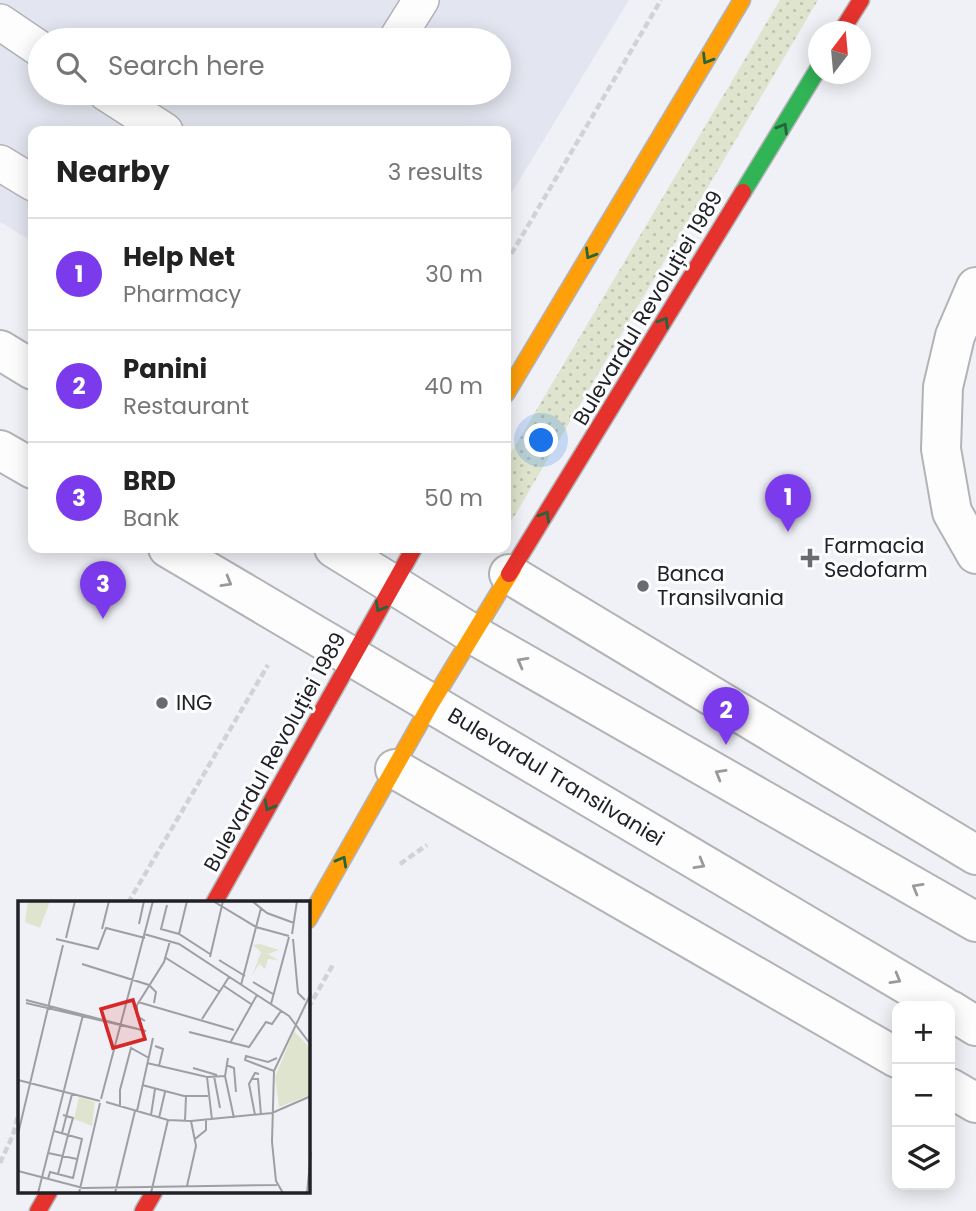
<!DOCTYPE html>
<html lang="en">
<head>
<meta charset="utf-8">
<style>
  body { margin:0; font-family:Poppins,sans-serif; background:#f6f6f6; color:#222 }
  .controls { position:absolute; right:21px; bottom:21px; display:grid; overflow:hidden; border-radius:14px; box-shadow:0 4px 18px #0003 }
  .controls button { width:63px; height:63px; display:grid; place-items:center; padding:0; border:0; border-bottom:2px solid #e0e0e0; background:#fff; color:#222; font:35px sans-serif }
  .compass { position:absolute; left:808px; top:21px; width:63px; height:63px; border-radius:50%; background:#fff; box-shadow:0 4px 18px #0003; rotate:16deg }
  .you { position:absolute; left:542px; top:441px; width:24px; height:24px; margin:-18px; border:5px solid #fff; border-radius:50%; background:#1a73e8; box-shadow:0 0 0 10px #1a73e833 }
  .badge { display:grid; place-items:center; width:46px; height:46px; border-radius:50%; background:#7c3aed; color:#fff; font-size:23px; font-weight:700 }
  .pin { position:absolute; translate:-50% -58px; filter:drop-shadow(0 2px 4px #0008) }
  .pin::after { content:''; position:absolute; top:37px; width:24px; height:21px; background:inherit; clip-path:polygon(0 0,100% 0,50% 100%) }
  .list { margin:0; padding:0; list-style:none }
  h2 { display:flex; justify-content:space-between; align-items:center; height:91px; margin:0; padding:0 28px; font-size:30px }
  h2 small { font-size:23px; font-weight:400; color:#767676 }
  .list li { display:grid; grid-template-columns:46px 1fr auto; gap:21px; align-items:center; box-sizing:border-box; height:112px; padding:0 28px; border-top:2px solid #e0e0e0 }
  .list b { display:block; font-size:26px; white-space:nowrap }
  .list p { margin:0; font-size:23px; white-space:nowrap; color:#767676 }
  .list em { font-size:23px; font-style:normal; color:#767676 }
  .icon { flex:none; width:38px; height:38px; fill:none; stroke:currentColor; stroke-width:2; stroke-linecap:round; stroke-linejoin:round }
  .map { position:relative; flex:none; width:976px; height:1211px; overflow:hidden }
  .search { position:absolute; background:#fff; box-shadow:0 4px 18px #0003; left:28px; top:28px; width:483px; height:77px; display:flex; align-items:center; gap:18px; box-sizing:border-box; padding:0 24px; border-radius:38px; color:#767676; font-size:26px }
  .panel { position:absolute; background:#fff; box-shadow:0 4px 18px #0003; left:28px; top:126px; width:483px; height:427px; border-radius:14px }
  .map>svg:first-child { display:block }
  .built { fill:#e3e5f0; fill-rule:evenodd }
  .grass { fill:url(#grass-dots) }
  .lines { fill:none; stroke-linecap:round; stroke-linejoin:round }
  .lane-casing { stroke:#b2b3b7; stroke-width:38 }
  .street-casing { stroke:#b2b3b7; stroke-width:42 }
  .fast-casing { stroke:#b2b3b7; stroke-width:19 }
  .slow-casing { stroke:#b2b3b7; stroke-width:19 }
  .jam-casing { stroke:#b2b3b7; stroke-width:19 }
  .path { stroke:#d2d2d4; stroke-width:4.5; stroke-dasharray:7 3.5; stroke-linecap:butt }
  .lane { stroke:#fdfdfe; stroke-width:35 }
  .street { stroke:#fdfdfe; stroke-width:38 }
  .fast { stroke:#30b455; stroke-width:16 }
  .slow { stroke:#ff9f0a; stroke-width:16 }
  .jam { stroke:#e5322d; stroke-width:16 }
  .oneway { stroke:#28643b }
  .oneway2 { stroke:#9a9a9d }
  .poi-dot { fill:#6a6a6f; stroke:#fcfdff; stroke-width:2.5 }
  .labels { text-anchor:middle; stroke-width:6; stroke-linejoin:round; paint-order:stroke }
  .street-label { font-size:21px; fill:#222226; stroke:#fcfdff }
  .poi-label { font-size:21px; fill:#222226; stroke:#fcfdff; text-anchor:start }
  .inset-road { fill:none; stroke:#9e9ea3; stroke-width:2 }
  .view { fill:#d62828; fill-opacity:0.15; stroke:#d62828; stroke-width:3.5 }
  .inset-edge { fill:none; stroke:#222226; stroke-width:3.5 }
</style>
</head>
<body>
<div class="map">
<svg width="976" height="1211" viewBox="0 0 976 1211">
  <defs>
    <pattern id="grass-dots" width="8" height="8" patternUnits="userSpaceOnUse" patternTransform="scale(1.75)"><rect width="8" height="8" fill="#dee4cd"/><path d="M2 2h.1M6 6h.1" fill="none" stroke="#bec3b0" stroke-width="1.8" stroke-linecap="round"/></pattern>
  </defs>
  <rect width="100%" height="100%" fill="#f0f1f6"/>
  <path class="built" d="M0,0H629L506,202V131H33V242L0,222ZM40,40H499V93H40Z"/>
  <path class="grass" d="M780,0H818L512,520L506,516V461Z"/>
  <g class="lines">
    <defs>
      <g id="lane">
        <path d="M0,22L40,49"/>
        <path d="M396,40L421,0"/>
        <path d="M106,93L165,131"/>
        <path d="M0,163L33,183"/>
      </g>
      <g id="street">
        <path d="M976,287L955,336L943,387L941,449L952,512L976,554"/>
        <path d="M0,350L33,370"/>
        <path d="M0,450L33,469"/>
        <path d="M168,548C427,699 684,854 943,1006"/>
        <path d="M334,548L481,639L976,922"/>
        <path d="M509,574L976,855"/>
        <path d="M395,769L897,1058"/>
        <path d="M950,1010L976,1026"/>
        <path d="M950,1088L976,1103"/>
      </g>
      <path id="fast" d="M743,192L818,69"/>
      <g id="slow">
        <path d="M506,394L742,0"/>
        <path d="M308,920L432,702L513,569"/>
      </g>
      <g id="jam">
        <path d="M841,32L861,0"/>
        <path d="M509,574L743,192"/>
        <path d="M214,903L414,548"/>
        <path d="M38,1211L49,1192"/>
        <path d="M143,1211L154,1192"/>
      </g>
    </defs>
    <use href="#lane" class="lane-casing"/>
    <use href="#street" class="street-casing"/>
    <use href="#fast" class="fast-casing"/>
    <use href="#slow" class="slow-casing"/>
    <use href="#jam" class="jam-casing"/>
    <g class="path">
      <path d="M506,263L661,0"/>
      <path d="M400,864L427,845"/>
      <path d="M128,903L268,665"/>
      <path d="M308,1008L334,963"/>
      <path d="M0,1163L13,1135L19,1112"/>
    </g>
    <use href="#lane" class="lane"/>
    <use href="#street" class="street"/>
    <use href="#fast" class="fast"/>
    <use href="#slow" class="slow"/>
    <use href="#jam" class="jam"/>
  </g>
  <defs><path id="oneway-chevron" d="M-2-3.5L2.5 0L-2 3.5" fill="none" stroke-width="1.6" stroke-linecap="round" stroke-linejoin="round" transform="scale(1.75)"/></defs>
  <g class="oneway">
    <use href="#oneway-chevron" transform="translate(707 59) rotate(121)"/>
    <use href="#oneway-chevron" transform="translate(783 128) rotate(-59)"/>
    <use href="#oneway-chevron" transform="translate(590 254) rotate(121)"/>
    <use href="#oneway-chevron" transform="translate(664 322) rotate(-59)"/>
    <use href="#oneway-chevron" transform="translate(545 516) rotate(-59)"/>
    <use href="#oneway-chevron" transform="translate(380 607) rotate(119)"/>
    <use href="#oneway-chevron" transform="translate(269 806) rotate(119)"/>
    <use href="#oneway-chevron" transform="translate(342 861) rotate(-61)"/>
  </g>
  <g class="oneway2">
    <use href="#oneway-chevron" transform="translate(227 582) rotate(30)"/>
    <use href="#oneway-chevron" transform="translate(522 662) rotate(-151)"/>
    <use href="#oneway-chevron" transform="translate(720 774) rotate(-150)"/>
    <use href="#oneway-chevron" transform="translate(700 864) rotate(30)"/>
    <use href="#oneway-chevron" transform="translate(917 888) rotate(-150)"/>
    <use href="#oneway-chevron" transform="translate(896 979) rotate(30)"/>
  </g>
  <g class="poi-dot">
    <path d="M806.5 547.5h7v7h7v7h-7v7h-7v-7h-7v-7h7z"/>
    <circle cx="643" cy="586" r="7"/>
    <circle cx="162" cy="703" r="7"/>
  </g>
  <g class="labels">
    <g class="street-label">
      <text transform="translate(648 308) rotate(-59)" y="7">Bulevardul Revoluției 1989</text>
      <text transform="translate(275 752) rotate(-61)" y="7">Bulevardul Revoluției 1989</text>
      <text transform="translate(556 777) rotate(31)" y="7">Bulevardul Transilvaniei</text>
    </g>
    <g class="poi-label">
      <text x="824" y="553">Farmacia<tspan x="824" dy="24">Sedofarm</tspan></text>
      <text x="657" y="581">Banca<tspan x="657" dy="24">Transilvania</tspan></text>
      <text x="176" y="710">ING</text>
    </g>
  </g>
  <g transform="translate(18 901)">
    <rect width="292" height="292" fill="#f0f1f6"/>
    <path d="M276,130L292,147V194L261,206L257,176ZM61,196L77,201L74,225L56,218Z" fill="#dee4cd"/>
    <path d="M242,43L261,49L250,53L260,59L250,58L247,68L241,63L234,75L243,51L235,44Z" fill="#dee4cd"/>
    <path d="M10,0H32L22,27L7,21Z" fill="#dee4cd"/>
    <path class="inset-road" d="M195,0L238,26L271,35M234,0L249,12L276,22M149,4L143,28L161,33L192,53M121,23L126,0M84,28L91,0M126,33L161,43L271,115L293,144M161,33L169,0M274,33L279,0M48,37L57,0M38,38L80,48L88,27L127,37M275,38L280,92L287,99M192,56L205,0M148,57L202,91M201,59L227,75M64,63L131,84L138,91L136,102M235,81L255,93M223,84L243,7M206,85L233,103M120,101L216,129M8,102L128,130L8,99M253,103L271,36M184,118L211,76M127,120L119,115V104L146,61L152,40M171,131L231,146L248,121L254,123L263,110M212,142L239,94M137,145L145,148L141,165M210,157L207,175L216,217M129,162L189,176L207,175M208,164L216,167L218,191M175,167L199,174M256,170L227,159L228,155L250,161L259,157M196,175L202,207M189,176L194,219M234,178H240L243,214M0,179L82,200M124,184L166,195H190M83,198L135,0M88,201L150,219L173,220L254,212L293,195M102,206V189L113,147L131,157M119,210L135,137M45,214L55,217L50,234M133,214L137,188M237,214L231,183L237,172L241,173M141,217L147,191M167,220L168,195M44,232L54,193M0,233L45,44M177,238L188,229V219M30,252L59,258M0,270L65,287L259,284M40,273L50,234M30,278L32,271L55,277L64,238L36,230M169,285L178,245L173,220M20,292L65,114M61,292L82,202M97,292L117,210M133,292L150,219M265,292L258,280L254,241L256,170L293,92M289,292L293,251"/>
    <path class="view" d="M115,99L127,138L95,147L83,108Z"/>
    <rect width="292" height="292" class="inset-edge"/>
  </g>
</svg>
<div class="controls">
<button>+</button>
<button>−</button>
<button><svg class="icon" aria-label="layers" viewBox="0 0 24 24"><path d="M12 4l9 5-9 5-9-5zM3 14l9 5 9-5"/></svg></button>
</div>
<svg class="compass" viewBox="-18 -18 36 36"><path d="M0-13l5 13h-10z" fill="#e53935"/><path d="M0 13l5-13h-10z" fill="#767676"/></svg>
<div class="you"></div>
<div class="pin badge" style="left:788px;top:532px">1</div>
<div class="pin badge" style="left:726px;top:745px">2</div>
<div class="pin badge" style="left:103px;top:619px">3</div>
<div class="search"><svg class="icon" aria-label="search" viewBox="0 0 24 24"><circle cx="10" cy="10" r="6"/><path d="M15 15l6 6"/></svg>Search here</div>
<section class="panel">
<h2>Nearby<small>3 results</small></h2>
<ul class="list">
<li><span class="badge">1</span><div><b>Help Net</b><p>Pharmacy</p></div><em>30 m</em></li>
<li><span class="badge">2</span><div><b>Panini</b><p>Restaurant</p></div><em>40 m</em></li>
<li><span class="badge">3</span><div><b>BRD</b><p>Bank</p></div><em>50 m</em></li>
</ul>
</section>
</div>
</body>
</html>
